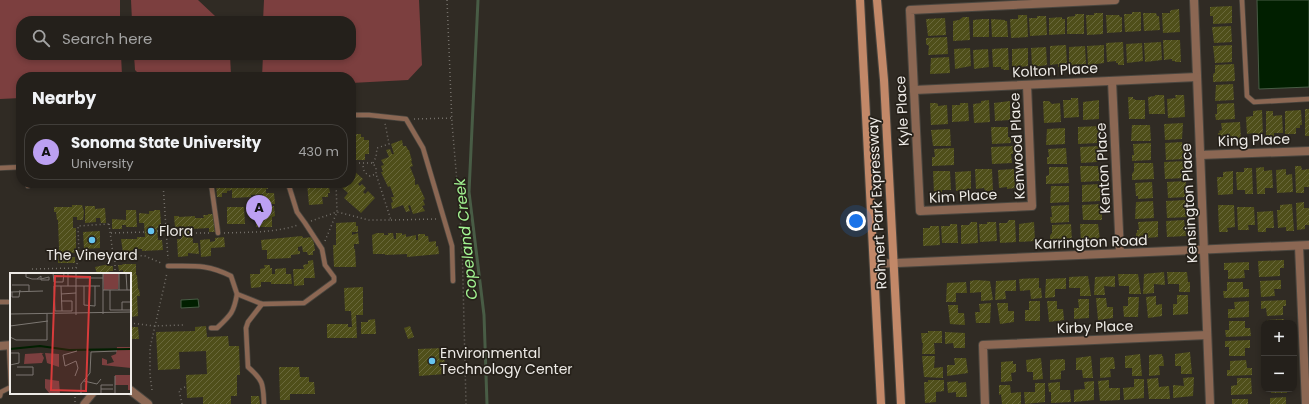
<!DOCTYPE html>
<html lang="en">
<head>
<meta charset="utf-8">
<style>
  body { margin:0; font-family:Poppins,sans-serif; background:#302d28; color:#f1f3f6 }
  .controls { position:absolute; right:12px; bottom:12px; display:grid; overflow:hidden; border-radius:8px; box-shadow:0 2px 6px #0003 }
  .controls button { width:36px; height:36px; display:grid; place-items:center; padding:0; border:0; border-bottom:1px solid #413e3a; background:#24201b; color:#f1f3f6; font:20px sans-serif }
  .you { position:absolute; left:856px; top:221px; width:14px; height:14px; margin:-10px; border:3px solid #fff; border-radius:50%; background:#1a73e8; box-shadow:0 0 0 6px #1a73e833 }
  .badge { display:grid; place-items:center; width:26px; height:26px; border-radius:50%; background:#bca0f2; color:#111; font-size:13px; font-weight:700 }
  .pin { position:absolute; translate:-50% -33px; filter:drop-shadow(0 1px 2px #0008) }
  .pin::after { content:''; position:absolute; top:21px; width:14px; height:12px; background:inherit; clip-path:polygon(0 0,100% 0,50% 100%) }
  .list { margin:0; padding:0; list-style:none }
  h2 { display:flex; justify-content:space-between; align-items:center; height:52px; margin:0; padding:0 16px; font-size:17px }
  h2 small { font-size:13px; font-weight:400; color:#a3a3a3 }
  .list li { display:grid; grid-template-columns:26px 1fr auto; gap:12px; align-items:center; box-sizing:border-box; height:56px; margin:0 8px 8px; padding:0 8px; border:1px solid #413e3a; border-radius:16px }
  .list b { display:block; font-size:15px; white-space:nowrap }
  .list p { margin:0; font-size:13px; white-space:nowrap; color:#a3a3a3 }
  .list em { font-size:13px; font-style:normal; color:#a3a3a3 }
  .icon { flex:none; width:22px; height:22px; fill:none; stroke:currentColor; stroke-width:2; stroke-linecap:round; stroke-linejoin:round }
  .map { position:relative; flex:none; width:1309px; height:404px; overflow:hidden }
  .search { position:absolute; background:#24201b; box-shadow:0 2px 6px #0003; left:16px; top:16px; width:340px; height:44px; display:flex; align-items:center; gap:10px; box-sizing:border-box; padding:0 14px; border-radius:16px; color:#a3a3a3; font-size:15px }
  .panel { position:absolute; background:#24201b; box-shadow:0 2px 6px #0003; left:16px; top:72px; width:340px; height:116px; border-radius:16px }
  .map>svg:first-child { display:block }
  .green { fill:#7c3f3f }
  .water { fill:#011f00; stroke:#485c45 }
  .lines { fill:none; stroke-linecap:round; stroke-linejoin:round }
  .stream { stroke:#485c45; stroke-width:3 }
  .building { fill:url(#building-hatch) }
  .service-casing { stroke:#4a463f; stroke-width:6 }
  .pedestrian-casing { stroke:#4a463f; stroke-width:9 }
  .minor-casing { stroke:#4a463f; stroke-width:10 }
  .secondary-casing { stroke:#4a463f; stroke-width:10 }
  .path { stroke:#74706a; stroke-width:1.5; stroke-dasharray:1 3; stroke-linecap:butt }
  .service { stroke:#8b6753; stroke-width:4.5 }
  .pedestrian { stroke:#8b6753; stroke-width:7 }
  .minor { stroke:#8b6753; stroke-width:8 }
  .secondary { stroke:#c28868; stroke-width:8 }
  .poi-dot { fill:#66c4ef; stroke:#26211a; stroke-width:1.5 }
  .labels { text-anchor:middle; stroke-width:3.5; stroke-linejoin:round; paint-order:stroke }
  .street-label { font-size:14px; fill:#edeae6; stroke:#26211a }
  .poi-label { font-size:14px; fill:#edeae6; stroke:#26211a; text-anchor:start }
  .water-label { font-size:15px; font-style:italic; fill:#a3f592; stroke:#26211a }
  .inset-river { fill:none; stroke:#011f00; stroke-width:2 }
  .inset-road { fill:none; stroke:#7c7772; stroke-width:1 }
  .view { fill:#d83b3b; fill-opacity:0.15; stroke:#d83b3b; stroke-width:2 }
  .inset-edge { fill:none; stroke:#edeae6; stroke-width:2 }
</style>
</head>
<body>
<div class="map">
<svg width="1309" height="404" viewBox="0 0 1309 404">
  <defs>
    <pattern id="building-hatch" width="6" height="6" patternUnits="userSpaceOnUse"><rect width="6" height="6" fill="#4f4f1a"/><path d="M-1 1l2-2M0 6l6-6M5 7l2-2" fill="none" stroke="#69683b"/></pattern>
  </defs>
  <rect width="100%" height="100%" fill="#302b24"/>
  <g class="green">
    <path d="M0,0H120V21H21V55H121L122,75L120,77H21V98L0,99Z"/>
    <path d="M131,0H198L215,16L217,21H132Z"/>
    <path d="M264,0H419L422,65L408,80L351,83V77H262L263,55H351V21H263Z"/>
    <path d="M134,55H230L231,75L142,77L135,70Z"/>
  </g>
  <g class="water">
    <path d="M1257,0H1309V87L1259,89Z"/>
    <path d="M198,299L199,307L181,308V300Z"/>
  </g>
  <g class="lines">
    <path class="stream" d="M478,0L469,192L484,315L487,404"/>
  </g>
  <g class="building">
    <path d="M1232,6V23L1213,24V16H1210V7Z"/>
    <path d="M1179,9L1180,32L1163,33L1162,13H1170V11L1172,10Z"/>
    <path d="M1132,12H1141V31L1125,32L1124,14H1132Z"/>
    <path d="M1094,13H1103V34L1087,35L1086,15H1094Z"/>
    <path d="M1143,13H1156L1157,16H1159L1160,30L1144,31Z"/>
    <path d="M1075,14H1084V34H1067V17L1075,16Z"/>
    <path d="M1018,15H1027L1028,37L1011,38L1010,19H1018Z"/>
    <path d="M1106,15H1119L1120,17H1122V32L1107,33Z"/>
    <path d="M1037,16H1046L1047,35L1030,36L1029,18H1037Z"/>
    <path d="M963,17H969L970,40L953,41V21L959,20Z"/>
    <path d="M1062,17V19H1065V34L1049,35V18Z"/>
    <path d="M945,18L946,35L928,36L926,19Z"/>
    <path d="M983,19H989V37H973V20Z"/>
    <path d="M991,19L1005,20V21H1007L1008,37H992Z"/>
    <path d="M1231,26L1232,42L1214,43L1212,27Z"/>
    <path d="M947,37L948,54L928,55L929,46L926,44V38Z"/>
    <path d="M1163,40H1180L1181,62H1175V61H1172V59L1164,60Z"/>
    <path d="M1123,42L1124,65H1118V63H1116V61L1107,62L1106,43Z"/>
    <path d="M1161,42L1162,60L1145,62L1144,43Z"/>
    <path d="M1142,43L1143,61L1127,63L1126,44Z"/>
    <path d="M1066,45L1067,67H1058V64L1050,65V46Z"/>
    <path d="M1104,45V63L1088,65L1087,46Z"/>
    <path d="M1232,45V62L1215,63L1213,46Z"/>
    <path d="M1085,46L1086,64L1069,65V47Z"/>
    <path d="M1046,47L1047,65L1032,67L1031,48Z"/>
    <path d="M970,48L971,66L955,69L954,49Z"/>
    <path d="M1008,48L1009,70H1004L1003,69H1001V67H993L992,49Z"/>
    <path d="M1028,48V66L1012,68V49Z"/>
    <path d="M988,49L989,67L974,69L973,50Z"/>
    <path d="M949,57L950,73L930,74L931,58Z"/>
    <path d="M1234,64L1235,81L1213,82V75L1214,73H1215V65Z"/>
    <path d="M1233,84L1234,100L1215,101L1216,85Z"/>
    <path d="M1155,95H1164L1165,114H1149L1148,97L1155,96Z"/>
    <path d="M1175,95H1184L1185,117L1168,118L1167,99L1176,98Z"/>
    <path d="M1128,97H1133V99H1135V100H1145V119H1129Z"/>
    <path d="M1071,98H1078L1079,117L1064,118L1063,100H1071Z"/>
    <path d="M989,100L990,122L974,123L973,104L981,103V101Z"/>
    <path d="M1099,100V119L1083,120V102Z"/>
    <path d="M1010,101V120L995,121L994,103Z"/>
    <path d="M1043,101H1049L1052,104L1060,103L1061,122L1044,123Z"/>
    <path d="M930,103H936L938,104V106L947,105L948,124L931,125Z"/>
    <path d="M960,103H968L969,121L952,122V105H960Z"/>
    <path d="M1234,103L1235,119L1216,120L1215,114H1217V104Z"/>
    <rect x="1305" y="109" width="4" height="27"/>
    <path d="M1262,110L1263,137L1255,138V133L1247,134L1246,117L1253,116V111Z"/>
    <path d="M1301,110L1302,125H1300V128H1296V134H1285V111Z"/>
    <path d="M1266,111H1273V116L1282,115L1283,133H1274V137H1266Z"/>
    <path d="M1240,122L1241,139L1219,140L1218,133H1220L1219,131L1222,130L1221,123Z"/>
    <path d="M1183,123L1182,139L1165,140L1164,124Z"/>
    <path d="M1132,125H1150L1151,141H1131Z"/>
    <path d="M1100,126V135H1097V143L1078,144V127Z"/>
    <path d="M991,127H1008V137H1010L1011,143L992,144Z"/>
    <path d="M1065,128V144L1046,145L1047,129Z"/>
    <path d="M950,129L951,146H933L931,130Z"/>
    <path d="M351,134H361V137H364V140H369V154H365V160H351Z"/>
    <path d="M402,140L403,146H406L408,150H409L412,161H411L413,166L410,167L415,179V185L418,184L425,199L423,200L425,205L422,206L425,211L413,214L410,205L408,206L410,211L406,212L403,205L392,209L391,203L393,202L391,197H394L390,186L388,187L381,172H383L381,166L384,165L381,160L389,157L386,150L390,149L392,154H394L391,144Z"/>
    <path d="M1182,142L1185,159L1166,160L1165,143Z"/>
    <path d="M1151,143V160L1132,161V155H1134L1133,144Z"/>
    <path d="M1014,146V152H1013V154H1011L1012,163L992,164L991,147Z"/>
    <path d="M1099,146V155H1098V161L1097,162L1081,163L1080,147Z"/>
    <path d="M954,148V165L932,166V157H935L934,149Z"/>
    <path d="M1066,148L1067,164H1047V157H1049L1048,149Z"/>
    <path d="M1186,161L1187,167L1186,170H1184V178L1165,179L1164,162Z"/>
    <path d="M1134,163H1153L1154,179L1132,180V174L1134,171Z"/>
    <path d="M1080,166H1098L1100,181L1081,182Z"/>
    <path d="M1295,166H1301L1302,170L1309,169V187H1304V193H1296Z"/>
    <path d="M1049,167H1068L1069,183L1046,184V176L1049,175Z"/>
    <path d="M1264,167V171L1272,170L1273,188H1265V194H1257L1256,168Z"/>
    <path d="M1244,168H1252L1253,194H1245V190H1237L1236,172H1244Z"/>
    <path d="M975,169H992L993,191H985L984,188L976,189Z"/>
    <path d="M1014,169L1015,188L1007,189V187L999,188L998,170Z"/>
    <path d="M1286,169V175L1292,174L1293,192L1277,193L1276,170Z"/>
    <path d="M354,171L363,179L358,184L360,186L362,184L366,188L363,192L365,194L368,191L375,198L361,213L344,198L348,193L340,186L343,183H351V174Z"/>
    <path d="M933,171H950L951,190H942V192H940V193H934Z"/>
    <path d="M971,171V189L956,191L955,172Z"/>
    <path d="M1233,171V194L1218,195L1217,177H1223V172Z"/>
    <path d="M1186,181L1185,197L1168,198L1167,182Z"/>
    <path d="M1152,182L1153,198L1138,199V196H1136L1135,183Z"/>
    <path d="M216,183H267L268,189H266V193H274L275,204H259V200H263V194L251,195V197L232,198V190L227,191V193H222V197H217Z"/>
    <path d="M307,183H327L328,185H323V187H329L330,193H328V197H322L323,204L309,205Z"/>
    <path d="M1100,184V201L1082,202V185Z"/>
    <path d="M1051,186H1069V202L1050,203Z"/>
    <path d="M1185,200V209L1188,211V217L1167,218L1166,201Z"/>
    <path d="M1153,201L1154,218L1135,219L1136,202Z"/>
    <path d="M1304,202V208H1309V225H1305V229L1297,230L1296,203Z"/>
    <path d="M1100,204V212H1102V220H1083L1082,205Z"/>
    <path d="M1292,204L1294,231H1286V227L1278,228L1277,210H1280V205Z"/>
    <path d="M72,205H82L84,212L83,220H77V217H73V228H76V249H79V252L72,253V257H75V263H58L59,248L58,220H57L56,212H54V207H72Z"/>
    <path d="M1069,205V222L1051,223L1050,217H1052L1051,206Z"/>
    <path d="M1218,205H1234L1235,227L1227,228L1228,232H1219Z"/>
    <path d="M85,206H95V209L105,208L106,223H101L100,218H96V222L85,223Z"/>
    <path d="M274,206L275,216L272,217V227H256V222H262V217H258L257,207Z"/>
    <path d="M227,207H244L245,224H227Z"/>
    <path d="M1237,207H1254L1255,225H1248L1249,230H1238Z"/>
    <path d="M126,210H136L137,227H126V225H122V229H112V219L126,220Z"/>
    <path d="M154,210H160L161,224H160V228H157L158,240H162L163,250L142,251V249H133V252L123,253L121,239H137V237H145L144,223H139V213L149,214V211H154Z"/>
    <path d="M1273,211L1274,228H1266V232H1258L1257,212Z"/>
    <path d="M208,214H214L216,228H214L215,232H209V228H208L192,229L193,243H198L199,254L188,253V256L178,257L177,239H181L180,227H175L174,216H179V217L195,216V218H204L203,215H208Z"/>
    <path d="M1009,220H1015L1016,242L1000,243L999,223H1007Z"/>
    <path d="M1184,220L1186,236L1167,237L1166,221Z"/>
    <path d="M1158,221V237L1136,239V233H1137V230H1139L1138,222Z"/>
    <path d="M356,222V226H358V232H352V235L358,233L359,244H354V249H355L356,267H334L333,245H336V223Z"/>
    <path d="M971,222H977L978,243L961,244V225H969Z"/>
    <path d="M987,222H996L997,241L980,242L979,224H987Z"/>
    <path d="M1034,222L1035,241L1019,242V224Z"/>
    <path d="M950,224H957L958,243H942L941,226H950Z"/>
    <path d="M1071,224L1072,241L1050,242V236L1051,234L1052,233V225Z"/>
    <path d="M1080,224H1098L1100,240L1081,241Z"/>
    <path d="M930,226H939L940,245L923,246V228H930Z"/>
    <path d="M100,231V248L84,249L83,232Z"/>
    <path d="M377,233H384V235H388V233H393L394,239H396V233H402V235L406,234V237L416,235V240H418V234H425V236H428L429,242L436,241V247L438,246L439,254L407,257V254L385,255V254H373L372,235Z"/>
    <path d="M302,236L303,238L313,237L315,251H313V255H308L307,252H303L302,246L298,247V251H300V254L291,255V258L267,259V250H262L261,240Z"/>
    <path d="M224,237L225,247L211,248V256L201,257L200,240L210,239V242L215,241V238Z"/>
    <path d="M313,260L315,278H304V285L294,286L293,269H304L303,265L308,264V261Z"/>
    <path d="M1284,260V268H1280V276L1259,277L1258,261Z"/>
    <path d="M1249,262V270H1244L1245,278L1228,279V270H1224V263Z"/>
    <path d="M109,264L110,266H113V271H109L110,274H97L95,267Z"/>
    <path d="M122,264H136V275H137L138,290L139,289L140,296H137L138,316L130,317V274H123V270L119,271L118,265H123Z"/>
    <path d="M264,265H270V268H272V274H275V269L286,268V274H291L292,284H271V282H261V287L251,288L250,274H260V269L265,268Z"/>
    <path d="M1164,272L1165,285L1154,284V293L1143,294L1144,274Z"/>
    <path d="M1167,272H1187L1188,282H1190V292H1179V284H1168Z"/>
    <path d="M1118,274H1138L1141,294H1129V286H1119Z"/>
    <path d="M1088,276L1091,296H1080V288H1069V277Z"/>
    <path d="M1115,276V287L1104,286L1105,295H1094L1095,277Z"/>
    <path d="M1039,278V288H1041L1042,298L1031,299L1030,290L1020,291L1019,279Z"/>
    <path d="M1066,278V289H1055V297L1045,298L1046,279Z"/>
    <path d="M976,280L990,281L993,300L981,301V292L970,293V281Z"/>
    <path d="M1016,280V291H1005L1006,299L995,300L996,281Z"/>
    <path d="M1281,280V289H1274L1275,296L1261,297L1260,281Z"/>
    <path d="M966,282L967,293H956V302H946L947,283Z"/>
    <path d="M1227,282H1243V289H1249V297L1224,298L1223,291H1227Z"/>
    <path d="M363,287V315H356L357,338H327V324H348V327H352L351,311H345L344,288Z"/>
    <path d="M1177,295H1188V314L1173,315V304H1177Z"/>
    <path d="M1156,296V305L1162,304V316L1148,318L1146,297Z"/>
    <path d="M1128,297H1139L1138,317H1124L1123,306H1128Z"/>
    <path d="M1096,298H1106L1107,307H1113V318L1098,320Z"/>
    <path d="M1078,299H1089V318L1074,319V308H1079Z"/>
    <path d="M1286,300V306H1283V315L1267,316L1266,308L1261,309V301Z"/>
    <path d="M1029,301H1040V321H1025V310H1029Z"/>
    <path d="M1047,301H1057V309H1063L1064,320L1049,322Z"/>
    <path d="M1249,301V317L1228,318V309H1235L1234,302Z"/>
    <path d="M991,303L990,323H976L975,312H980L979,304Z"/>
    <path d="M997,303H1008V311H1014V322L1000,324Z"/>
    <path d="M948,305H958V313H964L965,325L950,324Z"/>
    <path d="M375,319L376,334H361V322H368V320Z"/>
    <path d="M1284,319V323H1268L1267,320Z"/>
    <path d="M1229,321H1245V328H1250L1251,336L1226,337L1225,330H1229Z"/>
    <path d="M206,326L207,337L228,336L229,346H239L240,375H237V396H231V404H203V397L187,398L186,375L207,374L206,351L179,352L180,369L158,370L156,332L195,331V327Z"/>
    <path d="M410,326L414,337L408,339L404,328Z"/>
    <path d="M132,327H138L139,339H130V328Z"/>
    <path d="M928,331H942V343H934L935,354H922L923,343H922L921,333H928Z"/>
    <path d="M945,332L965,333V348H954L953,343L945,344Z"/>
    <path d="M1250,340V348H1245V356H1229V347H1225V341Z"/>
    <path d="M444,348L445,374L419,376L418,349Z"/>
    <path d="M1190,352L1192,374H1181V366H1175V354Z"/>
    <path d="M1140,354L1142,376H1132V368H1125V356Z"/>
    <path d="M1162,354V356H1163L1164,366H1159L1160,375L1149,376V355Z"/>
    <path d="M922,356H935L934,368L943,367V378L924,377Z"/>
    <path d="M1091,356L1093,378H1083L1082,370H1076V358Z"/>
    <path d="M1112,357L1114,358L1115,369H1110L1111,377L1100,378V358Z"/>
    <path d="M954,358H966L968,373L947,376V365H955Z"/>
    <path d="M1041,358L1043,379L1033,380V372H1027L1026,360Z"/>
    <path d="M1063,359L1065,360V370L1061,371V379L1050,380V360Z"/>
    <path d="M1246,360L1247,368H1252V375L1227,376V370H1230V361Z"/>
    <path d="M1013,361V364H1016V372L1011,373L1012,381L1001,382V362Z"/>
    <path d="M279,367H299L300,377H309V382H314L315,394H290V400H280Z"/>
    <path d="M1194,377L1193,396L1173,398V385L1184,386L1183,378Z"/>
    <path d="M1158,378L1159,387L1169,386L1170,399H1149L1147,379Z"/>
    <path d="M1237,378H1251L1252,394L1231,395V386L1237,385Z"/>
    <path d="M1134,379H1144V398L1124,400L1123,388L1134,387Z"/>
    <path d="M928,380H944V391L936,392V402L925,403L924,382H928Z"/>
    <path d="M1109,380V388H1120V400L1100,401L1098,381Z"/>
    <path d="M958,381V383L966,382L967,397H956V392L948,393L947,382Z"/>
    <path d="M1094,381V400L1074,402V390L1085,389L1084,382Z"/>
    <path d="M1060,382V390H1070L1071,402L1051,403V392H1049L1048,383Z"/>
    <path d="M1035,383H1045V402L1025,404L1024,392H1035Z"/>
    <path d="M999,385H1010L1011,393L1021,392V404H1002L1001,394L999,395Z"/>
    <rect x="1271" y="389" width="16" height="4"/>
    <path d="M251,396H259L260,404H251Z"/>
    <path d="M1286,397V404H1270V398Z"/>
    <rect x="1232" y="399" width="16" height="5"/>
  </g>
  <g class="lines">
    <defs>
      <g id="service">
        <path d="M1242,0L1247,96L1254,102L1309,99"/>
        <path d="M351,115H369L406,119L423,148L452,246L453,281"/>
        <path d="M0,168L21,167"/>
        <path d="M28,183V186"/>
        <path d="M211,183L218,233"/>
        <path d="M168,266C194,266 207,264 231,276L237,294L262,304L304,303L334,281V277L325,265L322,249L305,223L297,212L288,183"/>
        <path d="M0,302H8"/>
        <path d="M262,304L248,322L246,328L248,367C264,381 263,384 264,404"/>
        <path d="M211,328H217C231,315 234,312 237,294"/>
        <path d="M0,396L1,392L11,387L9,345"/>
      </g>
      <path id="pedestrian" d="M84,404L93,393"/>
      <g id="minor">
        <path d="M1194,0L1210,404"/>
        <path d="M1112,81L1120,253"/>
        <path d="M1027,85L1032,206L920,211L910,10L1115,0"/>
        <path d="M914,90L1197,77"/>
        <path d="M1200,155L1309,151"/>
        <path d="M1299,246L1306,404"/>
        <path d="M874,264L1309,245"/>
        <path d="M0,346L11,345"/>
        <path d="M130,390L148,404"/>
        <path d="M985,404L983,345L1207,335"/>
      </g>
      <g id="secondary">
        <path d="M860,0L881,404"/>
        <path d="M877,0L884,80L901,404"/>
      </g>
    </defs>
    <use href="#service" class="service-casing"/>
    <use href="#pedestrian" class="pedestrian-casing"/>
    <use href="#minor" class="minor-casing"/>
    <use href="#secondary" class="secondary-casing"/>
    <g class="path">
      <path d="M447,0L452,123L462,241L466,404"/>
      <path d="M414,119L452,118"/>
      <path d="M351,163H373L376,168V174L370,176C364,173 363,170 363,163"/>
      <path d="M373,163L376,157L377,148L389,144L385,123"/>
      <path d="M163,183L168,259"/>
      <path d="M391,220L437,219"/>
      <path d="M311,221L337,212L369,220H391L376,174"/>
      <path d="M109,224L113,254L79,256L78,226Z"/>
      <path d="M157,231L180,233"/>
      <path d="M111,233L145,232"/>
      <path d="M192,233H210"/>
      <path d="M224,233C249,232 274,233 298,225"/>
      <path d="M325,241L337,212L336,183"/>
      <path d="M32,269L76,268L79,256"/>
      <path d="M115,274V260L113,254L145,256L161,263"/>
      <path d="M130,323L154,326L184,325"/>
      <path d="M152,390L150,375V348L167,273"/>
      <path d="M75,393V402"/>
      <path d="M182,404L179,390L187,386"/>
    </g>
    <use href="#service" class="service"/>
    <use href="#pedestrian" class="pedestrian"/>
    <use href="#minor" class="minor"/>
    <use href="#secondary" class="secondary"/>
  </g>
  <g class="poi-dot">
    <circle cx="151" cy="231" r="4"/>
    <circle cx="92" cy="240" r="4"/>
    <circle cx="432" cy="361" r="4"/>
  </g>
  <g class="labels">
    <g class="street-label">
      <text transform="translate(1055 70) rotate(-3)" y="5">Kolton Place</text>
      <text transform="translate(902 111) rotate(-93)" y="5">Kyle Place</text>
      <text transform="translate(1254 140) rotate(-2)" y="5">King Place</text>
      <text transform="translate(1017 146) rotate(-93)" y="5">Kenwood Place</text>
      <text transform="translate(1103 168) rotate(-93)" y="5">Kenton Place</text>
      <text transform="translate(963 196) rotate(-3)" y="5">Kim Place</text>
      <text transform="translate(877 203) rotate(-93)" y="5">Rohnert Park Expressway</text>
      <text transform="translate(1189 203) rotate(-93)" y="5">Kensington Place</text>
      <text transform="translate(1091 242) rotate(-2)" y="5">Karrington Road</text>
      <text transform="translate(1095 327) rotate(-2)" y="5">Kirby Place</text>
    </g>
    <g class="poi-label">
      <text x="159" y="236">Flora</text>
      <text x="92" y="260" text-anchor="middle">The Vineyard</text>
      <text x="440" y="358">Environmental<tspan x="440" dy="16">Technology Center</tspan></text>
    </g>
    <g class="water-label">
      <text transform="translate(466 239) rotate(-96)" y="5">Copeland Creek</text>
    </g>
  </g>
  <g transform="translate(10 273)">
    <rect width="121" height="121" fill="#302b24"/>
    <path d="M29,79L34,81H32L34,85L32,90L14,91L15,81L31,80ZM35,80L49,81V94L37,90ZM35,106L49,108L50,121H40L35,115Z" fill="#7c3f3f"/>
    <path d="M93,0H109L108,16L94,17ZM107,74H121V95L92,92V85L97,87V91L104,89L101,83L106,81ZM105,102H121V117H118V112H105Z" fill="#7c3f3f"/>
    <path class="inset-river" d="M0,76L30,73L59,77L121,76"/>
    <path class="inset-road" d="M16,0V4L22,6H31L39,4V7H31V3L27,6M43,0L44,9H53L54,0M58,0V13M66,0V42M93,0V41M109,0V17M116,0L117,17M66,5H93M2,12H19V18M51,13L52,38M74,13V32L85,33V13M93,17H121M100,17V37H121M0,19L33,18M2,19V24H9L10,17M51,21L66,20M51,28H62V38H45L44,13H90M112,37V29H121M0,41L121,39M0,53L38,48M0,64L6,67H37V41M0,80H9V90L0,92M55,93L66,88L68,95L65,103M55,93L53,82L67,78M6,102H23V94H7M105,103V121M74,108L87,111L91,106M91,116V112H103M71,121V111L80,100L81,79L107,78M91,121V116H103"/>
    <path class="view" d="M45,3L80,4L76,118L41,117Z"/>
    <rect width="121" height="121" class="inset-edge"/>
  </g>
</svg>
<div class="controls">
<button>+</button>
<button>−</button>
</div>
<div class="you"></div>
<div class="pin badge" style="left:259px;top:228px">A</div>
<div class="search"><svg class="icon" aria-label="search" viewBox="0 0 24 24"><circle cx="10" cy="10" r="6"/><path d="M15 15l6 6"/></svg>Search here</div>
<section class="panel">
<h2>Nearby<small></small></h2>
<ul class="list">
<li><span class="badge">A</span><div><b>Sonoma State University</b><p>University</p></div><em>430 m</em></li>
</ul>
</section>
</div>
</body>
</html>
